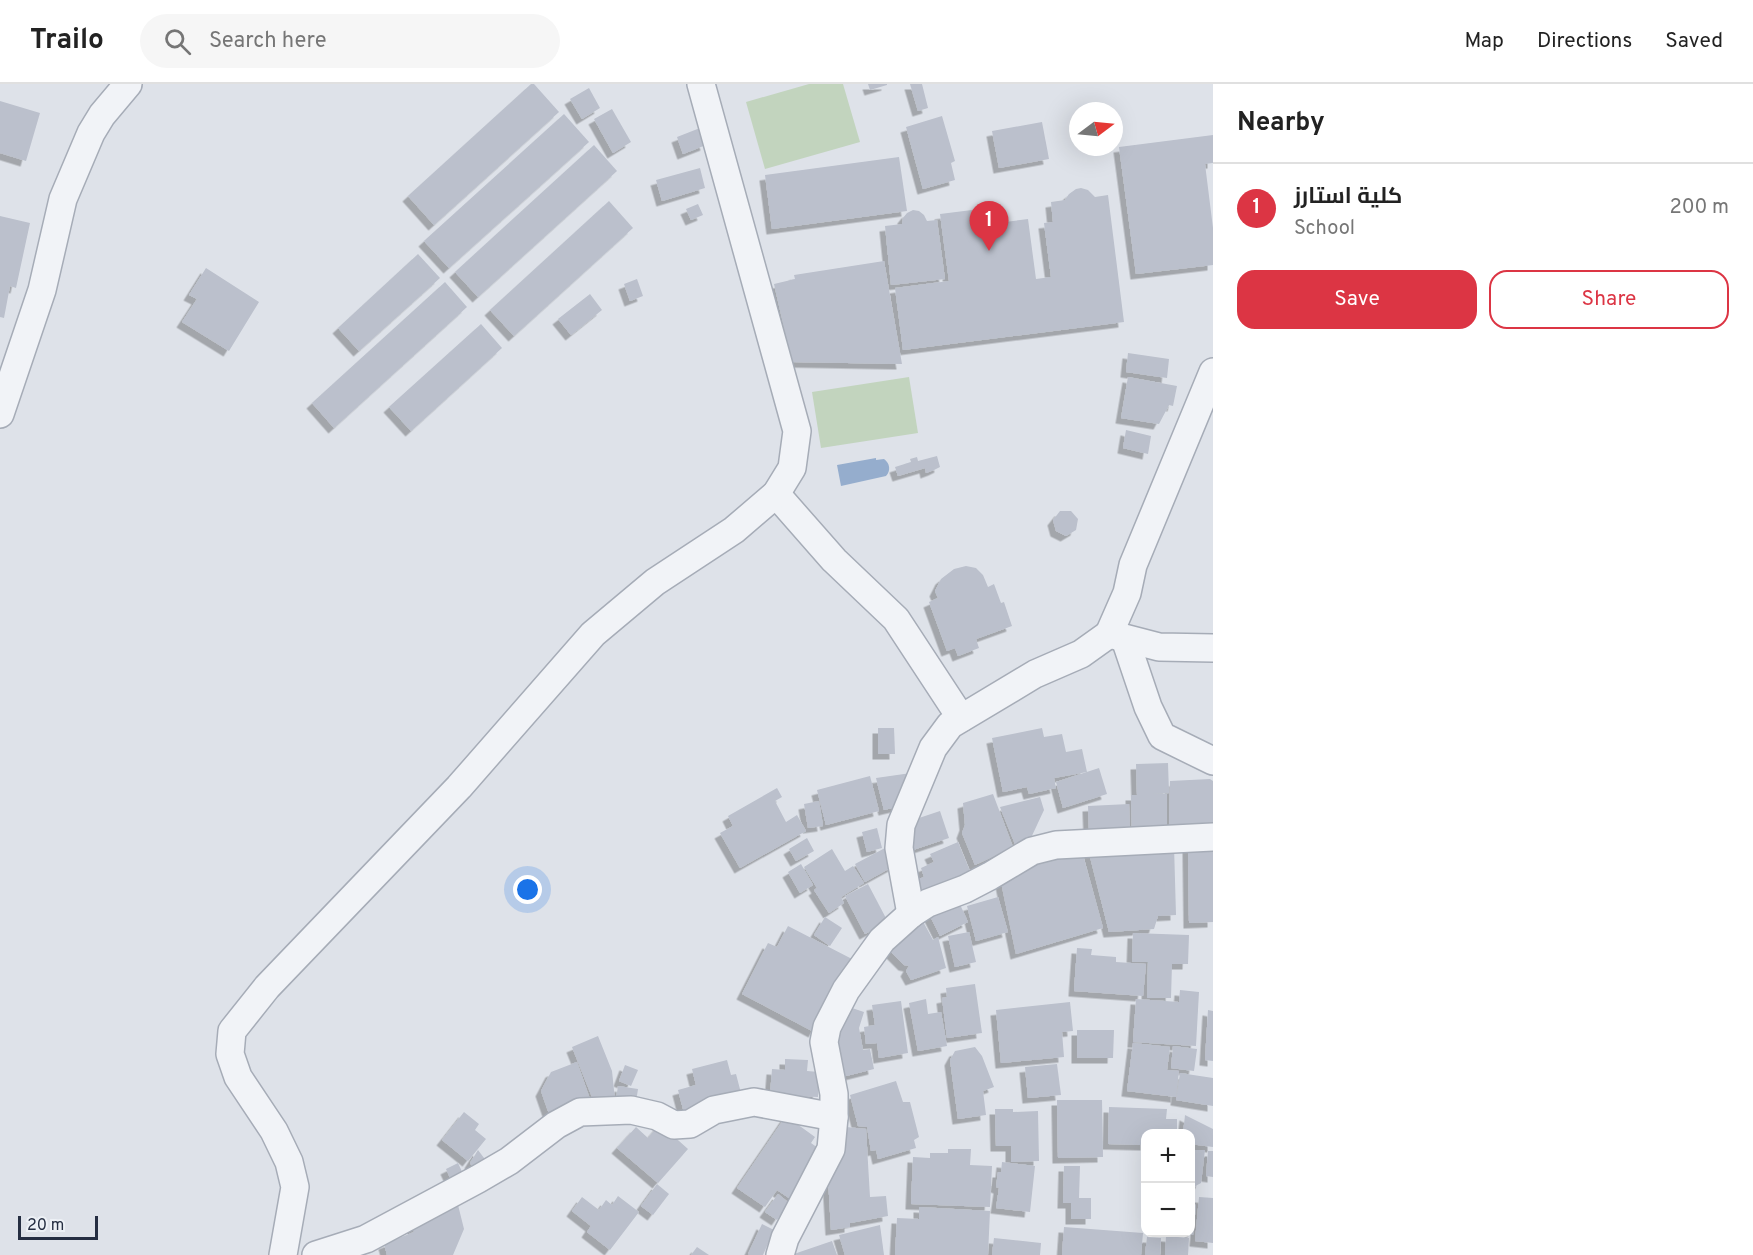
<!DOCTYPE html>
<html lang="en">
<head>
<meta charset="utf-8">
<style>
  body { margin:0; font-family:Overpass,Cairo,sans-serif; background:#f6f6f6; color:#222 }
  .controls { position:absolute; right:18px; bottom:18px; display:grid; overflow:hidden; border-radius:12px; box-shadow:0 6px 24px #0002 }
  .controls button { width:54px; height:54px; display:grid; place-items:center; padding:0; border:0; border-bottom:2px solid #e0e0e0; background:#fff; color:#222; font:30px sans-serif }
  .compass { position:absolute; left:1069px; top:18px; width:54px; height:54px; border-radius:50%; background:#fff; box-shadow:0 6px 24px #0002; rotate:74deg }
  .scale { position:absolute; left:18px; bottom:15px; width:80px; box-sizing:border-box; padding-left:6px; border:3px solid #252e42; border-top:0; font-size:16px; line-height:21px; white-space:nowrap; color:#252e42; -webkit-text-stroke:4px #edf1f6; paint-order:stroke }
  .you { position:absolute; left:528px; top:806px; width:21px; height:21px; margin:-15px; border:4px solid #fff; border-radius:50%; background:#1a73e8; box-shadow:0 0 0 9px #1a73e833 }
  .badge { display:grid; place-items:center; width:39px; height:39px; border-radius:50%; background:#dc3544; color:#fff; font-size:20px; font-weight:700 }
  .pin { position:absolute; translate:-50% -50px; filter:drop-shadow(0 2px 3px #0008) }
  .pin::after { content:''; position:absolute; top:32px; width:21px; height:18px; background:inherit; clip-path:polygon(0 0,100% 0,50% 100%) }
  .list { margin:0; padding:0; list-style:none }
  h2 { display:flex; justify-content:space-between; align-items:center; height:78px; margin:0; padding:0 24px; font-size:26px }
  h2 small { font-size:20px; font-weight:400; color:#767676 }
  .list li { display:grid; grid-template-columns:39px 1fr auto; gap:18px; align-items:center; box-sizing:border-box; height:90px; padding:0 24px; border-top:2px solid #e0e0e0 }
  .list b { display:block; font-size:22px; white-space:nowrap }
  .list p { margin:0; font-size:20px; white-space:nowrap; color:#767676 }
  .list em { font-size:20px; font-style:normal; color:#767676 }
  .actions { display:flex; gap:12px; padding:18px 24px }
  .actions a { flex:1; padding:14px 0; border:2px solid #dc3544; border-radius:18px; text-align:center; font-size:21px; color:#dc3544 }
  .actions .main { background:#dc3544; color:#fff }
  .icon { flex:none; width:33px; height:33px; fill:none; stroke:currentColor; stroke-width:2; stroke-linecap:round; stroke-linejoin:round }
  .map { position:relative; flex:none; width:1213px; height:1171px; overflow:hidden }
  header { display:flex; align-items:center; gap:36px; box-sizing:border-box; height:84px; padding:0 30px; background:#fff; border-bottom:2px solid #e0e0e0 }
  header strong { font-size:28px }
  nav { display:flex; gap:33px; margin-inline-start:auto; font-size:21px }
  .search { width:420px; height:54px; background:#f6f6f6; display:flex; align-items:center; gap:15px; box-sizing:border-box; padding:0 21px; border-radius:33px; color:#767676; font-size:22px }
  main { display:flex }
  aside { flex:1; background:#fff }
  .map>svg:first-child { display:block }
  .green { fill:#c2d4be }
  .water { fill:#95adcd }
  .building { fill:#bbc0cc; filter:url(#shadow) }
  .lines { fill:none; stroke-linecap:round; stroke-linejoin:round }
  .minor-casing { stroke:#a6acb7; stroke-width:30 }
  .minor { stroke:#f1f3f7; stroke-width:27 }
</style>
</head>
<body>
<header>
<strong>Trailo</strong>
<div class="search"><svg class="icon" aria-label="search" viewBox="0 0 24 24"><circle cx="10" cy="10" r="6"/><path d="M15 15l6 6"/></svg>Search here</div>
<nav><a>Map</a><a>Directions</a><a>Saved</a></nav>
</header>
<main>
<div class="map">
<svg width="1213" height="1171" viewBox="0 0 1213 1171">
  <defs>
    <filter id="shadow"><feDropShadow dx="-5.5" dy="5.5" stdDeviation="0" flood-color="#0004"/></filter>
  </defs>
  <rect width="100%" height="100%" fill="#dee2e9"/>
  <g class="green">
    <path d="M809,0H843L860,58L765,85L746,18Z"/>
    <path d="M909,293L918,349L821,364L812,308Z"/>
  </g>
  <path class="water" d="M876,374V376L884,375C890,379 891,387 886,392L841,402L837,381Z"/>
  <g class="building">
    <path d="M531,0H534L559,28L434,141L408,112Z"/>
    <path d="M868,0H887V1L870,6Z"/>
    <path d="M910,0H922L928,24L918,27Z"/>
    <path d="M589,4L600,24L582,35L570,15Z"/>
    <path d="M0,17L40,29L26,77L0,69Z"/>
    <path d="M612,25L631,58L613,69L594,35Z"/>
    <path d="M564,30L589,58L449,184L424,157Z"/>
    <path d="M942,32L955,77L951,79L955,96L923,105L906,43Z"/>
    <path d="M1042,38L1049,75L999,84L992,47Z"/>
    <path d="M700,44L706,61L683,70L677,53Z"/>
    <path d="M1213,51V79L1205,80L1213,144V181L1136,190L1119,63Z"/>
    <path d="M594,61L617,87L478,213L455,188Z"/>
    <path d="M899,73L907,127L772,145L765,91Z"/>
    <path d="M700,84L705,104L662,117L656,96Z"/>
    <path d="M1081,104L1088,106L1095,113L1108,111L1124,238L903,266L895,204L949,197L940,130L972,126L974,142L1028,135L1036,195L1051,193L1044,139L1053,138L1051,118L1065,116L1069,110L1076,105Z"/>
    <path d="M609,117L633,144L514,252L490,226Z"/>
    <path d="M698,120L703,131L691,136L686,125Z"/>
    <path d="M913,126L919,127L924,131L927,137L937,136L945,195L891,201L885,142L902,140L903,134L907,129Z"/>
    <path d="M0,132L30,139L16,204L10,202L4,234L0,233Z"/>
    <path d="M418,170L440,194L359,267L338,244Z"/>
    <path d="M884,177L902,280L792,278L774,200L795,195L794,191Z"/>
    <path d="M206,184L259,218L229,267L182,238L197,215L189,211Z"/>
    <path d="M637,195L643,212L630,217L624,200Z"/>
    <path d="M445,198L467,223L334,344L312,319Z"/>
    <path d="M590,210L602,226L571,251L558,235Z"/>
    <path d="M481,240L502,264L411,347L389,323Z"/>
    <path d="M1128,269L1169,275L1167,294L1126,288Z"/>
    <path d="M1128,293L1177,302L1173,322L1169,321L1159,340L1121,334Z"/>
    <path d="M1126,346L1151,352L1148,370L1123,364Z"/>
    <path d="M937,372L940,383L934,386L926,389L925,384L898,392L895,383L911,378L910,375L917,373L918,377Z"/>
    <path d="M1060,427H1071L1078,435L1076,446L1066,452L1056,447L1053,436Z"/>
    <path d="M966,482L976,484L983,491L988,503L994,500L1001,519L1004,518L1012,542L976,555L979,564L958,572L955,564L947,567L929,518L938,514L935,507L941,495L954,485Z"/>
    <path d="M878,644H894L895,670H878Z"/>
    <path d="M1042,644L1044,653L1062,650L1066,668L1082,665L1087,688L1054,694L1056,704L1029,710L1027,703L1003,708L992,654Z"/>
    <path d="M1168,679L1169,709L1153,710H1167V750H1132L1131,711H1137L1136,680Z"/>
    <path d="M1099,684L1107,710L1063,724L1056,698Z"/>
    <path d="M911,689L905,721L884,726L876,694Z"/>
    <path d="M870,692L879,727L826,741L817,706Z"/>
    <path d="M1210,695L1213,697V749L1169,748L1170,697Z"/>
    <path d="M777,704L782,713L775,717L786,738L797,731L806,747L740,784L720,749L733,742L728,732Z"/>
    <path d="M993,710L1013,763L975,781L962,749L965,741L963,719Z"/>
    <path d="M1040,713L1044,726L1030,756L1015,760L1000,723Z"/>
    <path d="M819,717L823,742L808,744L804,720Z"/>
    <path d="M1129,720L1130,745L1089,747L1088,722Z"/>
    <path d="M940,727L949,754L913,766L904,739Z"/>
    <path d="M877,744L882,764L867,768L862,748Z"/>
    <path d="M807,754L814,767L796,777L789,765Z"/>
    <path d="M958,758L972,792L921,813L914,797L924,793L921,784L934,778L930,770Z"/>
    <path d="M1087,761H1174L1176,831L1158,832L1154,845L1109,848Z"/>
    <path d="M1188,761H1213V838L1189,839Z"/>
    <path d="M885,764L894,782L865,798L855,780Z"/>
    <path d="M832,765L845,787L853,782L864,799L841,813L844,819L829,829L814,806L817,804L804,783Z"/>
    <path d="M1083,771L1103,844L1016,870L1001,798L1037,775Z"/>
    <path d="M801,780L813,801L800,809L788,788Z"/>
    <path d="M868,800L888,838L865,850L845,812Z"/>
    <path d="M998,813L1008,848L976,857L967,822Z"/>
    <path d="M958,816L968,838L940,852L929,830Z"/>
    <path d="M920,832L933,856L938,853L946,884L911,896L906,887L909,882L904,881L884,861Z"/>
    <path d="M825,833L842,844L830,862L814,851Z"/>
    <path d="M788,842L852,875L814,948L742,910L768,859L777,863Z"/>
    <path d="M969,848L976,878L955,883L948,852Z"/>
    <path d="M1133,849L1189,851L1188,880H1172L1171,914H1147L1148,878H1132Z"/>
    <path d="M1077,864L1092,865L1091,871L1116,873V878L1146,880L1143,912L1074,907Z"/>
    <path d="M975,900L982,949L947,954L942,914L947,913L946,904Z"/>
    <path d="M1180,906L1199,908L1196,962L1133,958L1136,915L1179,918Z"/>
    <path d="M926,915L928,930L941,928L947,962L918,967L909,919Z"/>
    <path d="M901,917L908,969L879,974L877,959L866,960L864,943L875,941L872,921Z"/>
    <path d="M1070,918L1073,947L1062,948L1064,973L1001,979L996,926Z"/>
    <path d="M846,922L864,928L859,944L863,966L870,965L874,985L838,994L832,961Z"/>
    <path d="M1208,926L1213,927V977L1205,976Z"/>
    <path d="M1077,946H1114L1113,974H1077Z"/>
    <path d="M598,952L612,987L615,1016L594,1018L572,963Z"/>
    <path d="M1133,959L1170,963L1167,986L1179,987L1176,1013L1127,1007Z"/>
    <path d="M1173,962L1197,965L1194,987L1171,984Z"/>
    <path d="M975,963L982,972L994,1003L983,1007L986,1031L958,1035L950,976L955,967Z"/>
    <path d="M785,975L808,976L807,987L819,988L818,1013L770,1011L772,985L785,986Z"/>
    <path d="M727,976L731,991L736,990L742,1013L684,1029L678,1006L696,1001L692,985Z"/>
    <path d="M577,978L591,1018L550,1033L541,1007L551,988Z"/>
    <path d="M1057,980L1061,1011L1028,1014L1025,983Z"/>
    <path d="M625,981L638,986L631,1002L619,997Z"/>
    <path d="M1180,989L1213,994V1022L1176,1016Z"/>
    <path d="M896,997L903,1018H910L919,1053L914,1056L916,1064L878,1075L876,1066L871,1067L867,1043L858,1042L850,1011Z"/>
    <path d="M618,1002L638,1005L636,1018L616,1015Z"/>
    <path d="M1057,1016H1102L1103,1073L1058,1074Z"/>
    <path d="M1109,1023L1167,1025L1166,1035H1177V1050H1146V1061L1108,1060Z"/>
    <path d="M995,1025H1013V1028L1038,1027L1039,1077L1011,1078V1062H996Z"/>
    <path d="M464,1028L479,1040L475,1046L486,1055L468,1077L442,1056Z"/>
    <path d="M1185,1031L1213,1045V1063L1190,1060V1050H1183Z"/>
    <path d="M786,1032L815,1053L811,1059L825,1069L792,1116L777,1106L765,1123L737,1104Z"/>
    <path d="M660,1040L688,1065L658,1099L617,1064L636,1043L648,1054Z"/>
    <path d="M846,1043L866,1045L870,1113L886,1112L888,1132L850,1139V1143L831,1146L828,1094Z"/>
    <path d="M948,1065H971L970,1081L992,1082L990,1123L911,1120L913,1073L930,1074V1069H948Z"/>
    <path d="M478,1066L487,1078L475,1086L470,1079Z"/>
    <path d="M1190,1066H1205L1201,1099L1190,1105Z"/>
    <path d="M1208,1067H1213V1093L1206,1092Z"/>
    <path d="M1002,1078L1035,1082L1030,1128L996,1124L999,1104L996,1103L998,1088H1001Z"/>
    <path d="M458,1079L464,1092L452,1098L446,1085Z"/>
    <path d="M1064,1082H1080L1079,1114H1091V1135H1071V1119H1063Z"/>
    <path d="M657,1100L669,1110L653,1131L641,1122Z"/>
    <path d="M778,1110L789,1119L777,1136L765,1128Z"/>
    <path d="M618,1112L639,1128L610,1166L587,1148L591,1142L572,1127L582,1113L599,1126L606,1116L612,1121Z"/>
    <path d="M1199,1113L1213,1114V1159L1195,1157Z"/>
    <path d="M1190,1120L1196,1121L1193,1151L1190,1150Z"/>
    <path d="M458,1121L464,1145L453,1171H387L384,1160L414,1148L412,1140Z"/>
    <path d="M919,1123L990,1127L988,1171H895L897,1134L919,1135Z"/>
    <path d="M762,1140L774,1146L763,1171H751L748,1170Z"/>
    <path d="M880,1141L884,1171H845L839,1151Z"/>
    <path d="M1064,1143L1143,1149L1141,1171H1062Z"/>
    <path d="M1166,1152L1189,1154L1188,1171H1165Z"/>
    <path d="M1147,1153L1161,1154L1160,1171H1145Z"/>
    <path d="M994,1154L1041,1159L1040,1171H992Z"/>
    <path d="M832,1157L837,1171H791Z"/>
    <path d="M697,1163L709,1171H691Z"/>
  </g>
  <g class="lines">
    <defs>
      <g id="minor">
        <path d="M1213,288L1133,481L1127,509L1109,550L1159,563L1213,564"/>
        <path d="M0,330L42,206L63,115L91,49L102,31L128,0"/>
        <path d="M776,410L834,476L896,535L961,634"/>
        <path d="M1125,555L1148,623L1162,652L1213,677"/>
        <path d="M911,830L899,764L901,741L933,664L950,641L1035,590L1081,570L1109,550"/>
        <path d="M283,1171L295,1103L289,1078L274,1047L238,993L230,970L232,947L267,903L459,703L593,550L655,498L734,446L776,410L792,384L797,347L701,0"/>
        <path d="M316,1171L366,1155L478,1095L509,1077L556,1041L580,1028L631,1026L657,1032L674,1041L690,1040L714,1026L754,1018L834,1033"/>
        <path d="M780,1171L785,1154L831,1065L834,1033V1010L824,958L827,943L846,906L882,856L911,830L928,819L965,805L990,792L1032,767L1056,761L1213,753"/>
      </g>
    </defs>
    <use href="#minor" class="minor-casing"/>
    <use href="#minor" class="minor"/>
  </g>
</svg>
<div class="controls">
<button>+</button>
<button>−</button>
</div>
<svg class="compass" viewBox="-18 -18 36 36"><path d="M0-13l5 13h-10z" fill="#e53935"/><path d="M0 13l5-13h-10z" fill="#767676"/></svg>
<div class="scale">20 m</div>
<div class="you"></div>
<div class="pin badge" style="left:989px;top:167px">1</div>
</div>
<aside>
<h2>Nearby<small></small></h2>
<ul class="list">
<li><span class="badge">1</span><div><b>كلية استارز</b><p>School</p></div><em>200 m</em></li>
</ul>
<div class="actions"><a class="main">Save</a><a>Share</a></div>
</aside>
</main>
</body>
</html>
